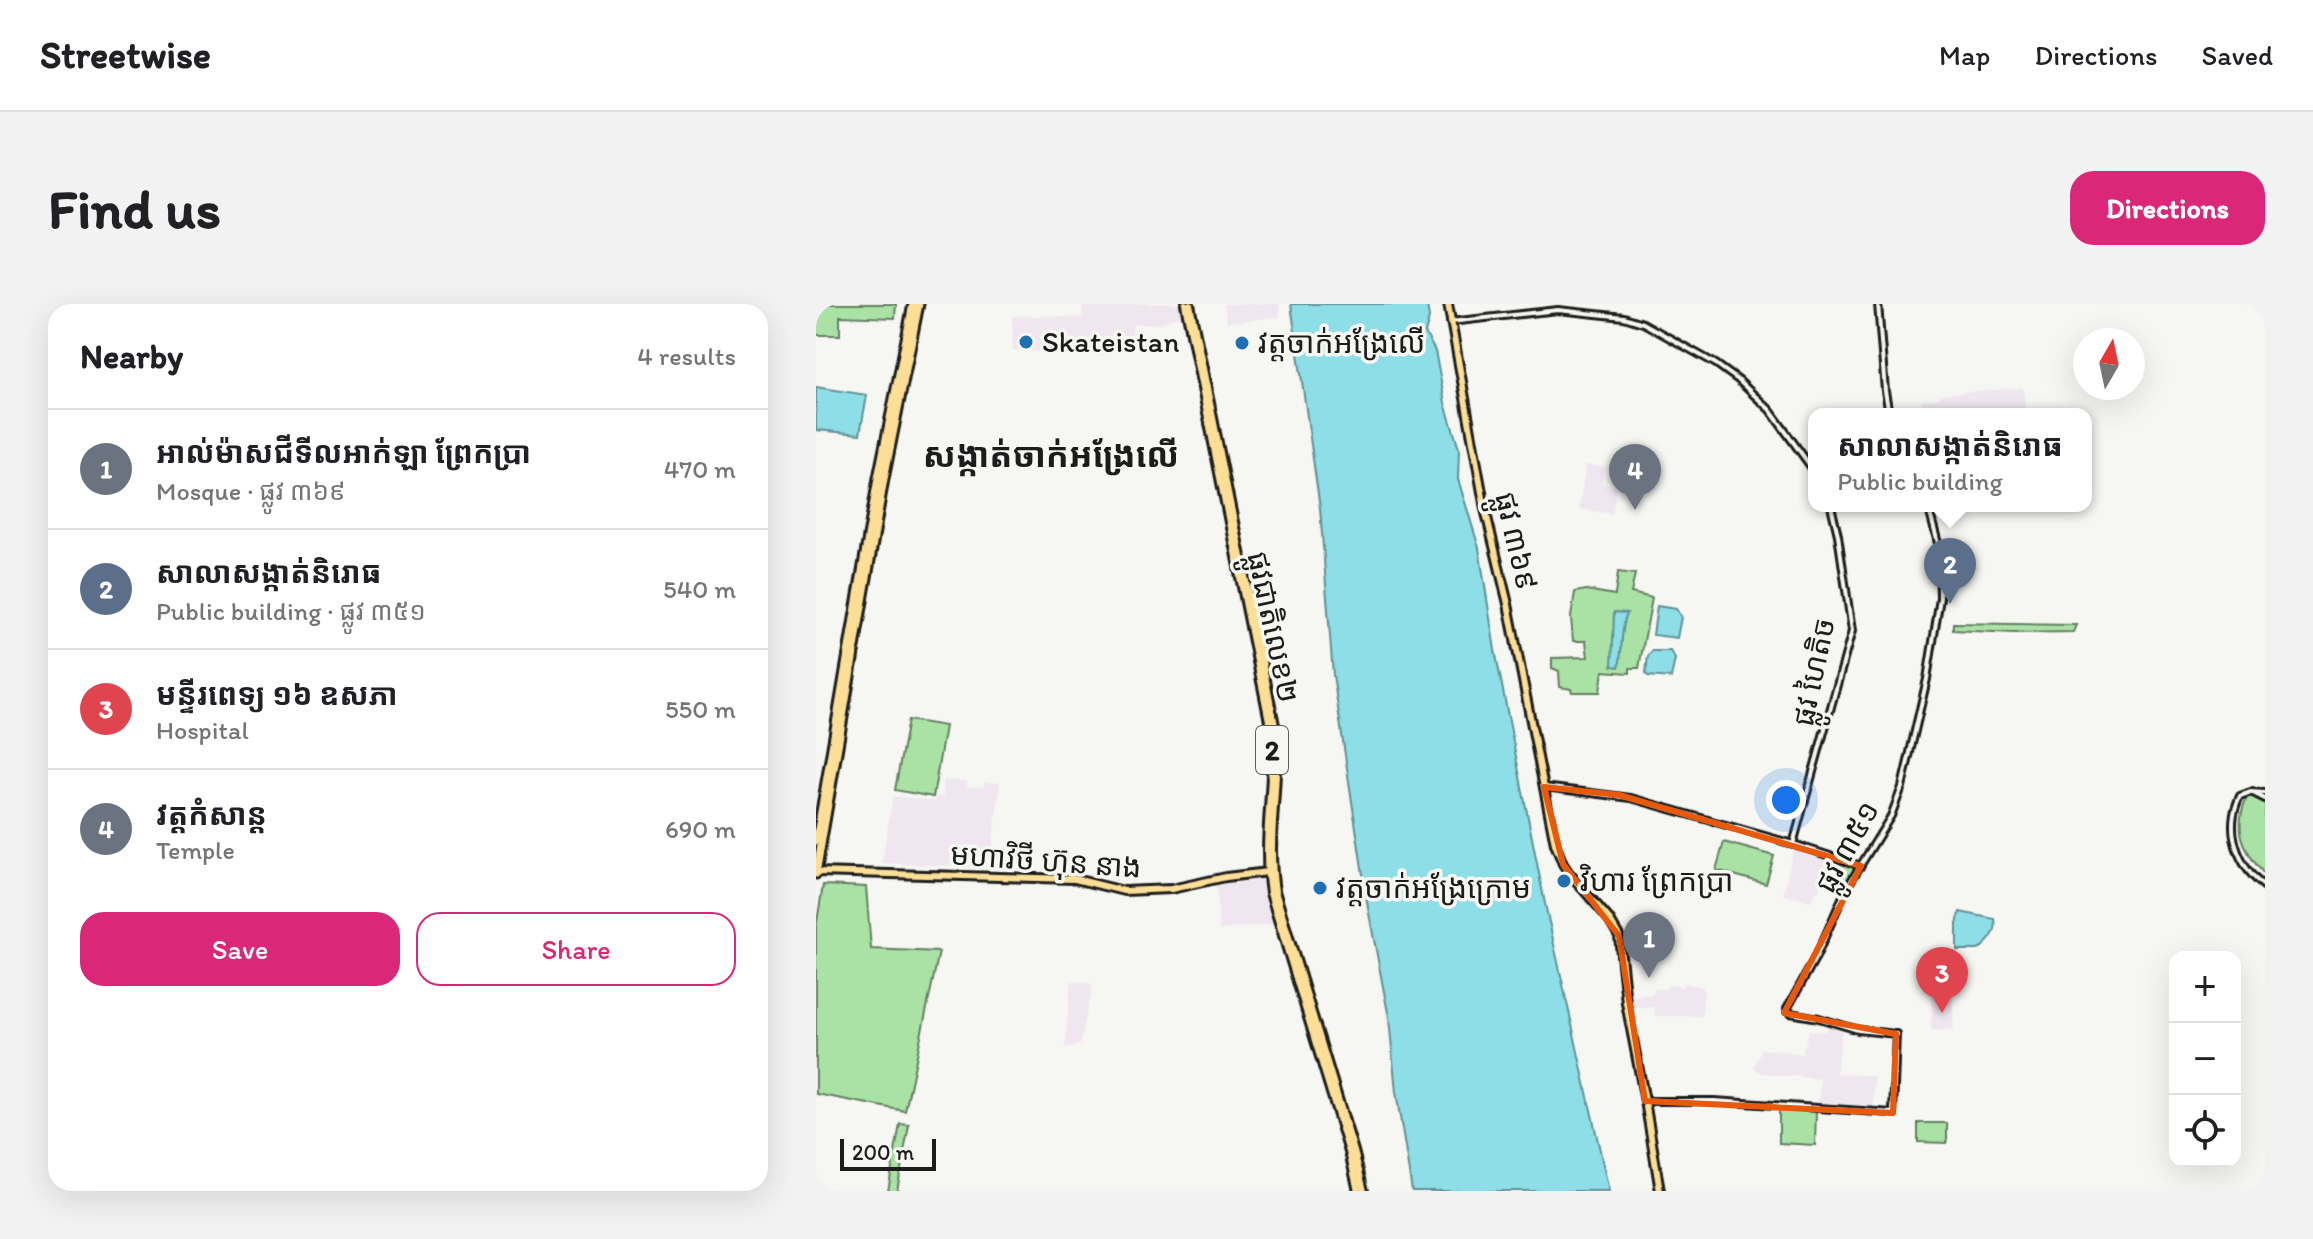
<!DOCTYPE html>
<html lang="en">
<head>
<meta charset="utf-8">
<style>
  body { margin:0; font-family:Itim,"Noto Sans Khmer",sans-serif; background:#f2f2f2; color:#202124 }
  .controls { position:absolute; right:24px; bottom:24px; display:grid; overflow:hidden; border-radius:16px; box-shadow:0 8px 32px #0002 }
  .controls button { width:72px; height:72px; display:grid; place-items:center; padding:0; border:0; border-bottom:2px solid #e0e0e0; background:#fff; color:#202124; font:40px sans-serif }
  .compass { position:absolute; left:1257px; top:24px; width:72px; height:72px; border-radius:50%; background:#fff; box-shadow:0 8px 32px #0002; rotate:9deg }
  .scale { position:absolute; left:24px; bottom:20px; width:96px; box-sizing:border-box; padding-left:8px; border:4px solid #1c1c1c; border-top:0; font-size:22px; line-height:28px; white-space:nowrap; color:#1c1c1c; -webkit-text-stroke:6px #f6f6f2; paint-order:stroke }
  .you { position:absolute; left:970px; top:496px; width:28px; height:28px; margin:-20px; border:6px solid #fff; border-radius:50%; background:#1a73e8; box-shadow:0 0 0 12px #1a73e833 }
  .badge { display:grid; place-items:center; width:52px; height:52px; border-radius:50%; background:#db2777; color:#fff; font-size:26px; font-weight:700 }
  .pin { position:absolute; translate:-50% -66px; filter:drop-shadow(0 2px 4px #0008) }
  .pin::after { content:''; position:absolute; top:42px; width:28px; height:24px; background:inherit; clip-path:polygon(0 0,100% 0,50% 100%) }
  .popup { position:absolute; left:992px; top:104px; width:284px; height:104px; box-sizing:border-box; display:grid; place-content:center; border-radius:16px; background:#fff; filter:drop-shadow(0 2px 6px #0005); font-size:26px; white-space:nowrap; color:#757577 }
  .popup b { font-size:30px; color:#202124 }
  .popup::after { content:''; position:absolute; left:50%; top:100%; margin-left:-16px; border:16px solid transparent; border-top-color:#fff }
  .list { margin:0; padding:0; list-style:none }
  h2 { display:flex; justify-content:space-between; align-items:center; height:104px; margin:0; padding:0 32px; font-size:34px }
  h2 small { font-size:26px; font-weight:400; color:#757577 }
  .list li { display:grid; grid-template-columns:52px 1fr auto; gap:24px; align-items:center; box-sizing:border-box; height:120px; padding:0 32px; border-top:2px solid #e0e0e0 }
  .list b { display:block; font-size:30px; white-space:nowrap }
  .list p { margin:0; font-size:26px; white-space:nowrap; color:#757577 }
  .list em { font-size:26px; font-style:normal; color:#757577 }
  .actions { display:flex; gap:16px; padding:24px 32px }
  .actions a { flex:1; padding:18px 0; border:2px solid #db2777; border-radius:24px; text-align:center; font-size:28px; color:#db2777 }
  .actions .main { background:#db2777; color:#fff }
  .icon { flex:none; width:44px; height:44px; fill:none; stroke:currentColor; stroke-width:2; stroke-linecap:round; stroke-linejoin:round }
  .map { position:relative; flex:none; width:1449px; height:887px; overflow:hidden; border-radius:24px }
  header { display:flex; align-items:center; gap:48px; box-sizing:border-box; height:112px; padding:0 40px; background:#fff; border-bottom:2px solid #e0e0e0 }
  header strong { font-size:38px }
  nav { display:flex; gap:44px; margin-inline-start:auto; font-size:28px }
  .intro { display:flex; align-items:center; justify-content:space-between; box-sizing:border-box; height:192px; padding:0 48px }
  h1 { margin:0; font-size:56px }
  .button { padding:20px 36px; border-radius:24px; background:#db2777; color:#fff; font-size:28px; font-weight:700 }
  main { display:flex; gap:48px; padding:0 48px }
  aside { flex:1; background:#fff; border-radius:24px; box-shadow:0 8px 32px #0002 }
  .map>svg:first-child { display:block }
  .built { fill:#efe6f0 }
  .green { fill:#aae2a6; stroke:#637f61; stroke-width:2 }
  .water { fill:#8ddee6; stroke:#609095; stroke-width:2 }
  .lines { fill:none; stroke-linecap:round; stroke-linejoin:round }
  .minor-casing { stroke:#1c1c1c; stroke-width:10 }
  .major-casing { stroke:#1c1c1c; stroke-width:12 }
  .highway-casing { stroke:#1c1c1c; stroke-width:13 }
  .minor { stroke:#f6f6f2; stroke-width:4 }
  .major { stroke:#fcde96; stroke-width:6 }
  .highway { stroke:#fcde96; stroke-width:7 }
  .marked { fill:none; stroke:#e8590c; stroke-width:6; stroke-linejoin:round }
  .poi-dot { fill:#1f6fb2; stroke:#f6f6f2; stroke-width:3 }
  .labels { text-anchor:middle; stroke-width:7; stroke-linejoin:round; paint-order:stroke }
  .shield { fill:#f6f6f2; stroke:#5d5d5c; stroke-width:2 }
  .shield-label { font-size:28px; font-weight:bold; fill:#1c1c1c }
  .poi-label { font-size:30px; fill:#1c1c1c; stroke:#f6f6f2; text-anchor:start }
  .street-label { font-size:30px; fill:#1c1c1c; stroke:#f6f6f2 }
  .quarter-label { font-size:34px; font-weight:bold; fill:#1c1c1c; stroke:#f6f6f2 }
</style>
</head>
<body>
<header>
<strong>Streetwise</strong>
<nav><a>Map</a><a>Directions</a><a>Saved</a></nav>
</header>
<div class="intro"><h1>Find us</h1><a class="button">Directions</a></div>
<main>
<aside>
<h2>Nearby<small>4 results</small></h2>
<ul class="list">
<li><span class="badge" style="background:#6b7280">1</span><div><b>អាល់ម៉ាសជីទីលអាក់ឡា ព្រែកប្រា</b><p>Mosque · ផ្លូវ ៣៦៩</p></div><em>470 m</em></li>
<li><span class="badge" style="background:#5c6f8a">2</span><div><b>សាលាសង្កាត់និរោធ</b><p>Public building · ផ្លូវ ៣៥១</p></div><em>540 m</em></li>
<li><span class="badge" style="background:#e0444e">3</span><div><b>មន្ទីរពេទ្យ ១៦ ឧសភា</b><p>Hospital</p></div><em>550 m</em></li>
<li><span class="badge" style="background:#6b7280">4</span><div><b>វត្តកំសាន្ត</b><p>Temple</p></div><em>690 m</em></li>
</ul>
<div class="actions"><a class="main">Save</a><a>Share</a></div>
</aside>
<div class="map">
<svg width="1449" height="887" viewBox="0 0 1449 887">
  <rect width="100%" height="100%" fill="#f6f6f2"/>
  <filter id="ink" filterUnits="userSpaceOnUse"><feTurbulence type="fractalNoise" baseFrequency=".0125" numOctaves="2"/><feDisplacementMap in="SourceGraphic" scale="16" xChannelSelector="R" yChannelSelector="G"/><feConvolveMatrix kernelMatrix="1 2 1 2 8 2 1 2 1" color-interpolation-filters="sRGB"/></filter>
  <g filter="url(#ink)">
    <g class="built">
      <path d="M267,0H365L366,11L347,18L346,20H317L316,36H293L289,52L197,46L196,12L266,13Z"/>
      <path d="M408,0H463L464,13L411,18Z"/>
      <path d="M1207,84L1210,110H1107L1106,96L1123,95L1124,90Z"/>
      <path d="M770,161L788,163L785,180L801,184L796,210L763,205Z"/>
      <path d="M128,476L151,477V483H167L169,478L184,479L174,563L66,559L77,492L118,497L119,494L127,492Z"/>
      <path d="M978,544L1011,554L1002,588H999L995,597L967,591Z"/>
      <path d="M445,575L459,620L403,626L401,581Z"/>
      <path d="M255,677L277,680L264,740L249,744Z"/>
      <path d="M868,679L888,683L886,712H839L838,703H814L812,692L838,690V684L849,686L852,681L867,683Z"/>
      <path d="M1116,690L1137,692V726H1115Z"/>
      <path d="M1012,722L1026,726L1020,769L1058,772L1057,804L1003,801L1004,775L945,769L938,764L946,745L987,750L993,726L1010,728Z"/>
    </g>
    <g class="green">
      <path d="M0,0H80L79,14L24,12V31H0Z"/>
      <path d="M802,268L819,270L815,289L836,294L823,364H814V369L787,367L784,388H756L755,385L744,383L743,367L736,364V354L772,353L770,337H757L755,313L759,288L770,286L799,291Z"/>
      <path d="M1137,319L1260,321L1257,328L1198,329L1137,326Z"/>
      <path d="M92,416L129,422L117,493L79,486Z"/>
      <path d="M1435,492L1449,495V571C1427,547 1417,524 1431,493Z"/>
      <path d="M908,538L958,552L950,580L900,566Z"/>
      <path d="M1017,555L1038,562L1039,568L1030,581L1011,576Z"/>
      <path d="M7,581L50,583L55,645L123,648L89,807L0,790V624Z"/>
      <path d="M963,805L1000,806L999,841L963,839Z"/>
      <path d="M1102,819H1131V839L1102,838Z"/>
      <path d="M84,820L93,821L81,887H72Z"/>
    </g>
    <g class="water">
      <path d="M475,0H611L613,14L609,29L619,47L629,99L643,145L642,175L663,244L679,346L729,600L793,887H596L580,788L573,714L552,604L517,371L504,204Z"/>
      <path d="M0,83L51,91L44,130L0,126Z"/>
      <path d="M841,302L860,305L865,313L861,334L837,331Z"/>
      <path d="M798,308L811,309C804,325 807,345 803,363L796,362Z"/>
      <path d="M836,347H854L859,355L855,374L832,372L830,369L832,352Z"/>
      <path d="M1144,608L1179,615C1182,628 1172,639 1162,646H1141V620Z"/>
    </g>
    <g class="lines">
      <defs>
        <g id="minor">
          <path d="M1062,0L1069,87L1073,110"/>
          <path d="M634,18L742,6L808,13L827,19L900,60L922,76L954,106L998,167"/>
          <path d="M728,483L815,494L977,540L1045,562"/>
          <path d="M1437,489L1449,495"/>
          <path d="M1449,489L1435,488L1424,492C1408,525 1421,562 1449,583"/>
          <path d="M977,540L1036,327L1022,231L1015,202"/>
          <path d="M829,797H898L1077,809L1080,730L1042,726L1003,714L974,709L971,705L1001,651L1030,585L1075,512L1086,483L1111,375L1124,294L1123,243L1112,202"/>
        </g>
        <g id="major">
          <path d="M369,0L454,422C460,478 445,534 454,589L533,848L542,887"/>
          <path d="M374,0L459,421C465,477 450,532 459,587L538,847L548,887"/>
          <path d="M632,0L669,205L692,300L739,540L747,560L753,569L793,615L803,632L810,699L829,797L844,887"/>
          <path d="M0,568L259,575L308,587L355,585L410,573L452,568"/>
        </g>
        <g id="highway">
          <path d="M0,537L62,174L97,0"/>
          <path d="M0,570L68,175L103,0"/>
        </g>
      </defs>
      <use href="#minor" class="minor-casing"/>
      <use href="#major" class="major-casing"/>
      <use href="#highway" class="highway-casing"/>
      <use href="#minor" class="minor"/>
      <use href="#major" class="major"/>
      <use href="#highway" class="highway"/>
    </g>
  </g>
  <path class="marked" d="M728,483L803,491L1045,562L968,709L1080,730L1077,809L829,797L803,632L747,560Z"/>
  <g class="poi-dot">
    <circle cx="210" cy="38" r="8"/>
    <circle cx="426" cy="39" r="8"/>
    <circle cx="748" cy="577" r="8"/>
    <circle cx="504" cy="584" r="8"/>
  </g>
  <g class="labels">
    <rect class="shield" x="440" y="422" width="32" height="48" rx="6"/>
    <g class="shield-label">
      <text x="456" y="456">2</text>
    </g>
    <g class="poi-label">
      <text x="226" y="48">Skateistan</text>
      <text x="442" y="49">វត្តចាក់អង្រែលើ</text>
      <text x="764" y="587">វិហារ ព្រែកប្រា</text>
      <text x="520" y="594">វត្តចាក់អង្រែក្រោម</text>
    </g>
    <g class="street-label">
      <text transform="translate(700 237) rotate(77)" y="10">ផ្លូវ ៣៦៩</text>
      <text transform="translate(457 323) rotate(78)" y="10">ផ្លូវជាតិលេខ២</text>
      <text transform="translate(998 368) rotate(-78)" y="10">ផ្លូវ ហៃតិច</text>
      <text transform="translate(1031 543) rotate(-61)" y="10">ផ្លូវ ៣៥១</text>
      <text transform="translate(230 557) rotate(4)" y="10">មហាវិថី ហ៊ុន នាង</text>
    </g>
    <g class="quarter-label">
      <text x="235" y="163">សង្កាត់ចាក់អង្រែលើ</text>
    </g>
  </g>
</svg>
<div class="controls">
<button>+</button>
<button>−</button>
<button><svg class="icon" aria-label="locate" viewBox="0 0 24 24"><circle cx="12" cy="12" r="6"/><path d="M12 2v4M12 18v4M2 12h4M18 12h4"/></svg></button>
</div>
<svg class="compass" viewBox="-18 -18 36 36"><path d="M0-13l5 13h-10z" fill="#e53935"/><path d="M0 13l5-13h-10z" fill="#757577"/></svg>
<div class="scale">200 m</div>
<div class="you"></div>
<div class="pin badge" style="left:833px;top:674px;background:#6b7280">1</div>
<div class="pin badge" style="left:1134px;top:300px;background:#5c6f8a">2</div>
<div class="popup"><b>សាលាសង្កាត់និរោធ</b>Public building</div>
<div class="pin badge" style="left:1126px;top:709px;background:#e0444e">3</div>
<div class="pin badge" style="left:819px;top:206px;background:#6b7280">4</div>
</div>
</main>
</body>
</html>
